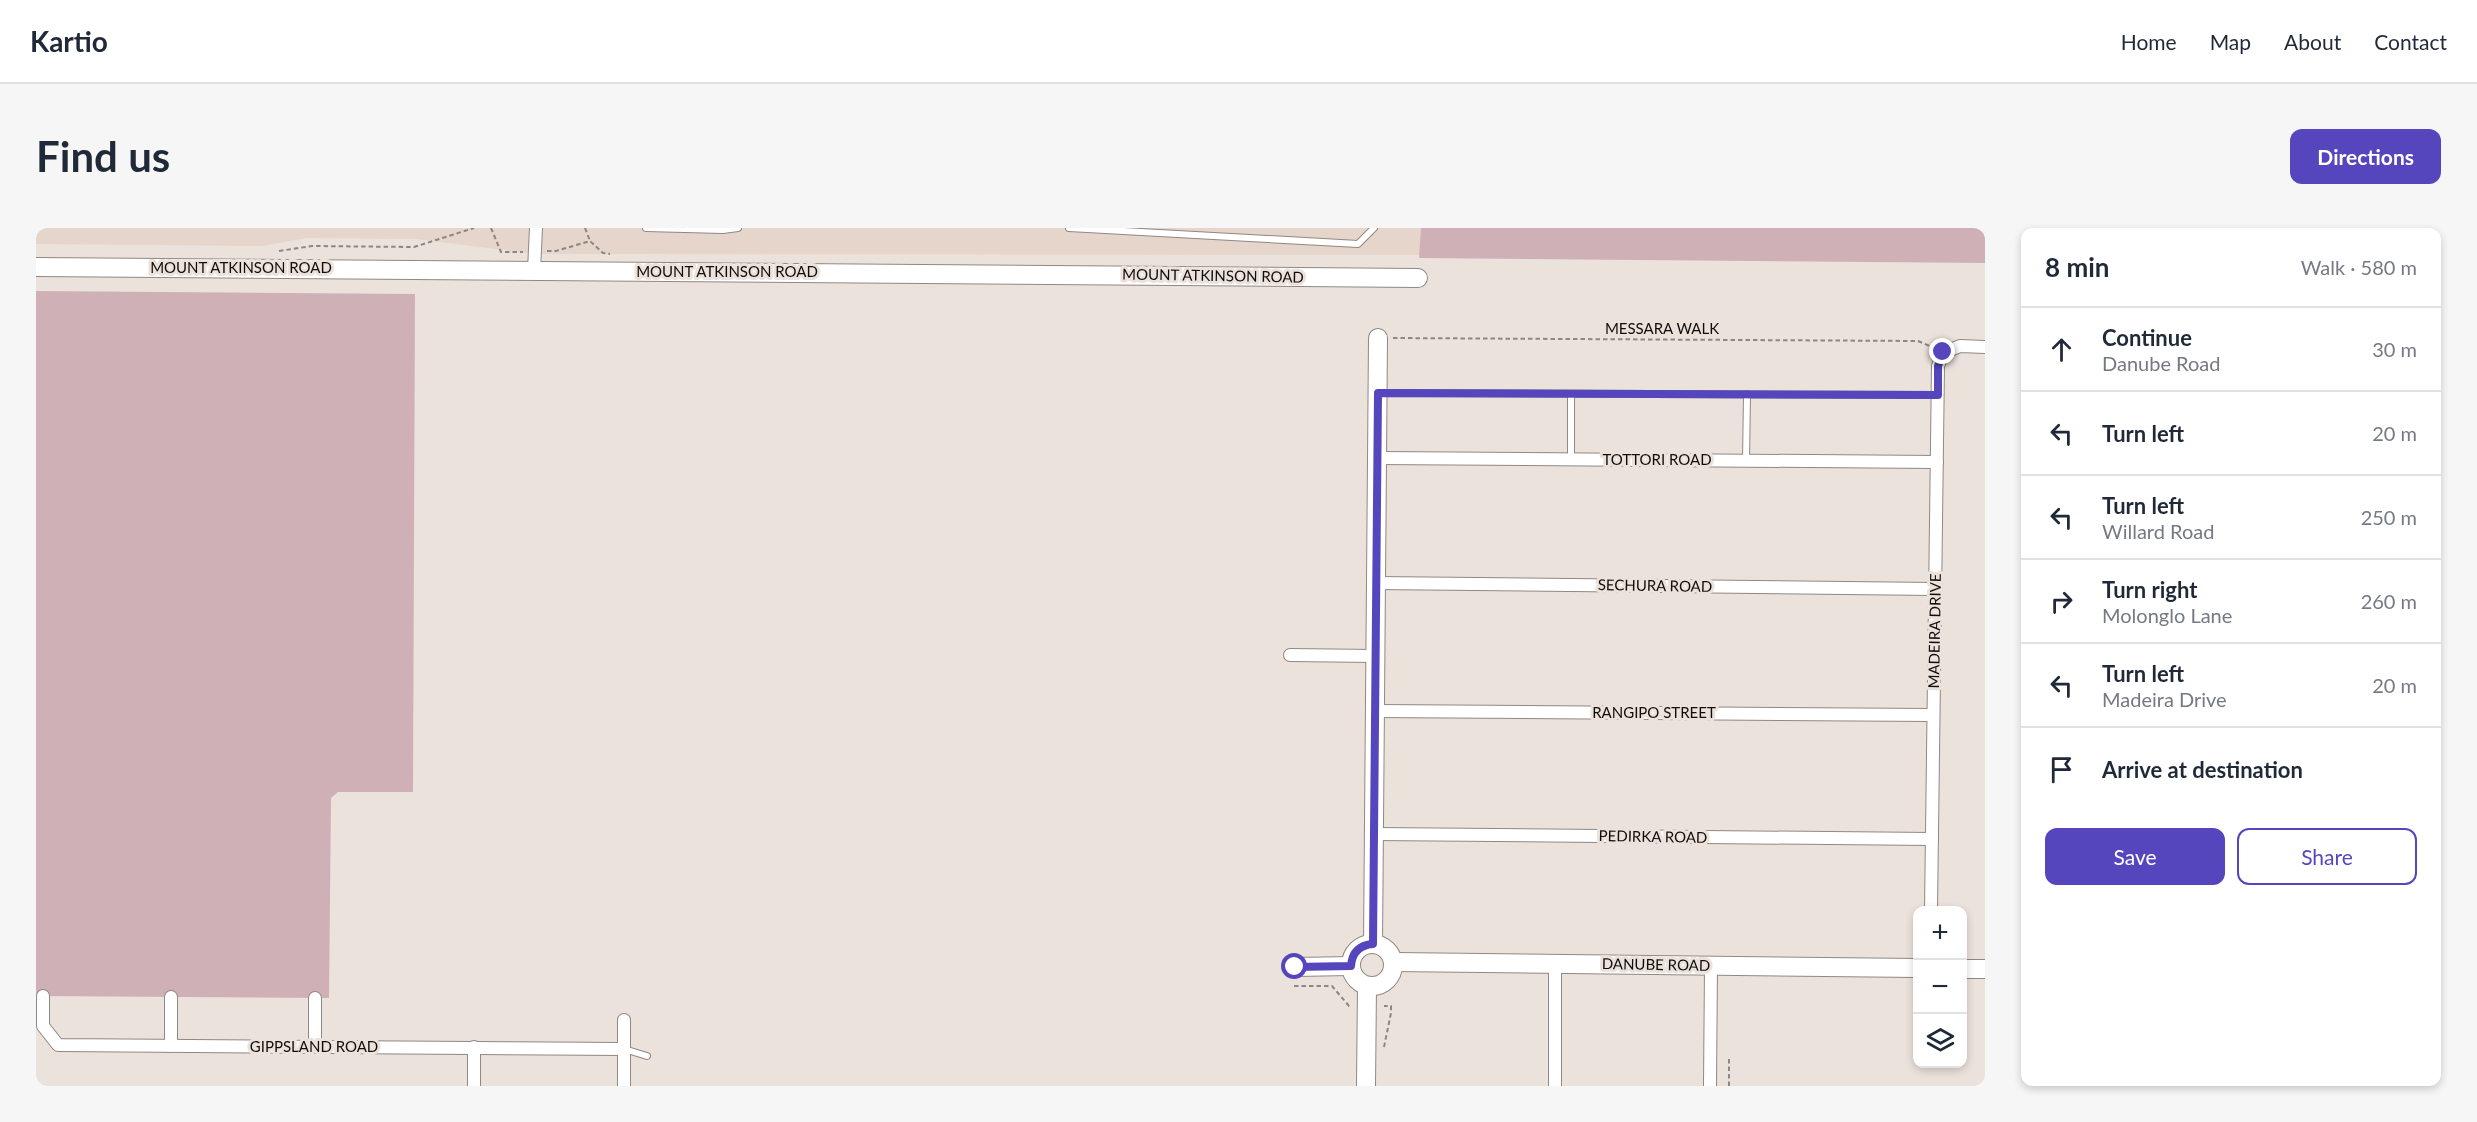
<!DOCTYPE html>
<html lang="en">
<head>
<meta charset="utf-8">
<style>
  body { margin:0; font-family:Lato,sans-serif; background:#f6f6f7; color:#1f2937 }
  .controls { position:absolute; right:18px; bottom:18px; display:grid; overflow:hidden; border-radius:12px; box-shadow:0 3px 9px #0003 }
  .controls button { width:54px; height:54px; display:grid; place-items:center; padding:0; border:0; border-bottom:2px solid #e0e1e3; background:#fff; color:#1f2937; font:30px sans-serif }
  .stop { position:absolute; width:18px; height:18px; margin:-14px; border:4px solid #5546be; border-radius:50%; background:#fff }
  .stop.end { background:#5546be; border-color:#fff; box-shadow:0 2px 6px #0008 }
  .list { margin:0; padding:0; list-style:none }
  h2 { display:flex; justify-content:space-between; align-items:center; height:78px; margin:0; padding:0 24px; font-size:26px }
  h2 small { font-size:20px; font-weight:400; color:#747a83 }
  .list li { display:grid; grid-template-columns:39px 1fr auto; gap:18px; align-items:center; box-sizing:border-box; height:84px; padding:0 24px; border-top:2px solid #e0e1e3 }
  .list b { display:block; font-size:22px; white-space:nowrap }
  .list p { margin:0; font-size:20px; white-space:nowrap; color:#747a83 }
  .list em { font-size:20px; font-style:normal; color:#747a83 }
  .actions { display:flex; gap:12px; padding:18px 24px }
  .actions a { flex:1; padding:14px 0; border:2px solid #5546be; border-radius:12px; text-align:center; font-size:21px; color:#5546be }
  .actions .main { background:#5546be; color:#fff }
  .icon { flex:none; width:33px; height:33px; fill:none; stroke:currentColor; stroke-width:2; stroke-linecap:round; stroke-linejoin:round }
  .map { position:relative; flex:none; width:1949px; height:858px; overflow:hidden; border-radius:12px }
  header { display:flex; align-items:center; gap:36px; box-sizing:border-box; height:84px; padding:0 30px; background:#fff; border-bottom:2px solid #e0e1e3 }
  header strong { font-size:28px }
  nav { display:flex; gap:33px; margin-inline-start:auto; font-size:21px }
  .intro { display:flex; align-items:center; justify-content:space-between; box-sizing:border-box; height:144px; padding:0 36px }
  h1 { margin:0; font-size:42px }
  .button { padding:15px 27px; border-radius:12px; background:#5546be; color:#fff; font-size:21px; font-weight:700 }
  main { display:flex; gap:36px; padding:0 36px }
  aside { flex:1; background:#fff; border-radius:12px; box-shadow:0 3px 9px #0003 }
  .map>svg:first-child { display:block }
  .built { fill:#e5d5ca }
  .green { fill:#cfb0b7 }
  .lines { fill:none; stroke-linecap:round; stroke-linejoin:round }
  .lane-casing { stroke:#908882; stroke-width:8 }
  .street-casing { stroke:#908882; stroke-width:14 }
  .secondary-casing { stroke:#908882; stroke-width:20 }
  .path { stroke:#8d8682; stroke-width:2; stroke-dasharray:4.5 3; stroke-linecap:butt }
  .lane { stroke:#fff; stroke-width:6 }
  .street { stroke:#fff; stroke-width:12 }
  .secondary { stroke:#fff; stroke-width:18 }
  .route { stroke:#5546be; stroke-width:8 }
  .labels { text-anchor:middle; stroke-width:6; stroke-linejoin:round; paint-order:stroke }
  .street-label { font-size:15px; fill:#100d0b; stroke:#ece2dc }
</style>
</head>
<body>
<header>
<strong>Kartio</strong>
<nav><a>Home</a><a>Map</a><a>About</a><a>Contact</a></nav>
</header>
<div class="intro"><h1>Find us</h1><a class="button">Directions</a></div>
<main>
<div class="map">
<svg width="1949" height="858" viewBox="0 0 1949 858">
  <rect width="100%" height="100%" fill="#ece2dc"/>
  <path class="built" d="M0,0H1385L1384,27L499,26L380,11L270,10L227,18L0,16Z"/>
  <g class="green">
    <path d="M1385,0H1949V35L1383,30Z"/>
    <path d="M0,63L379,66L377,564H302L295,570L293,770L0,768Z"/>
  </g>
  <g class="lines">
    <defs>
      <g id="lane">
        <path d="M610,0L687,2L702,0"/>
        <path d="M1033,0L1322,16L1338,0"/>
        <path d="M1345,165L1901,167"/>
        <path d="M1535,166V231"/>
        <path d="M1710,233L1711,166"/>
        <path d="M588,821L611,828"/>
      </g>
      <g id="street">
        <path d="M498,42L500,0"/>
        <path d="M1341,230L1901,234"/>
        <path d="M1340,355L1899,361"/>
        <path d="M1254,427L1339,428"/>
        <path d="M1338,483L1897,487"/>
        <path d="M1338,606L1896,611"/>
        <path d="M1895,682L1902,138L1907,125L1924,118L1949,119"/>
        <path d="M7,768V798L22,817L588,821"/>
        <path d="M135,769V818"/>
        <path d="M279,819V770"/>
        <path d="M438,858V819"/>
        <path d="M588,858V792"/>
        <path d="M1519,858V736"/>
        <path d="M1674,858L1675,738"/>
      </g>
      <g id="secondary">
        <path d="M0,39L1382,50"/>
        <circle cx="1336" cy="737" r="21"/>
        <path d="M1337,716L1342,110"/>
        <path d="M1358,734L1882,740"/>
        <path d="M1259,739L1315,738"/>
        <path d="M1926,741H1949"/>
        <path d="M1330,858L1331,758"/>
      </g>
    </defs>
    <use href="#lane" class="lane-casing"/>
    <use href="#street" class="street-casing"/>
    <use href="#secondary" class="secondary-casing"/>
    <g class="path">
      <path d="M455,0L465,24H487"/>
      <path d="M549,0L554,13"/>
      <path d="M243,23L276,18L378,19L438,0"/>
      <path d="M511,23H520L554,13L567,25L574,26"/>
      <path d="M1357,110L1882,113L1896,119"/>
      <path d="M1258,758H1296L1313,778H1315"/>
      <path d="M1348,819L1355,785V778H1348"/>
      <path d="M1693,858V829"/>
    </g>
    <use href="#lane" class="lane"/>
    <use href="#street" class="street"/>
    <use href="#secondary" class="secondary"/>
  </g>
  <g class="lines">
    <path class="route" d="M1259,739L1315,738C1316,724 1324,717 1337,716L1342,165L1902,167V138L1907,124"/>
  </g>
  <g class="labels">
    <g class="street-label">
      <text x="205" y="45">MOUNT ATKINSON ROAD</text>
      <text x="691" y="49">MOUNT ATKINSON ROAD</text>
      <text transform="translate(1177 48) rotate(1)" y="5">MOUNT ATKINSON ROAD</text>
      <text x="1626" y="106">MESSARA WALK</text>
      <text x="1621" y="237">TOTTORI ROAD</text>
      <text transform="translate(1619 358) rotate(1)" y="5">SECHURA ROAD</text>
      <text transform="translate(1899 403) rotate(-89)" y="5">MADEIRA DRIVE</text>
      <text x="1618" y="490">RANGIPO STREET</text>
      <text transform="translate(1617 609) rotate(1)" y="5">PEDIRKA ROAD</text>
      <text transform="translate(1620 737) rotate(1)" y="5">DANUBE ROAD</text>
      <text x="278" y="824">GIPPSLAND ROAD</text>
    </g>
  </g>
</svg>
<div class="controls">
<button>+</button>
<button>−</button>
<button><svg class="icon" aria-label="layers" viewBox="0 0 24 24"><path d="M12 4l9 5-9 5-9-5zM3 14l9 5 9-5"/></svg></button>
</div>
<div class="stop" style="left:1259px;top:739px"></div>
<div class="stop end" style="left:1907px;top:124px"></div>
</div>
<aside>
<h2>8 min<small>Walk · 580 m</small></h2>
<ul class="list">
<li><svg class="icon" aria-label="ahead" viewBox="0 0 24 24"><path d="M12 20V5M6 11l6-6 6 6"/></svg><div><b>Continue</b><p>Danube Road</p></div><em>30 m</em></li>
<li><svg class="icon" aria-label="left" viewBox="0 0 24 24"><path d="M17 20v-9H6M10 6l-5 5 5 5"/></svg><div><b>Turn left</b></div><em>20 m</em></li>
<li><svg class="icon" aria-label="left" viewBox="0 0 24 24"><path d="M17 20v-9H6M10 6l-5 5 5 5"/></svg><div><b>Turn left</b><p>Willard Road</p></div><em>250 m</em></li>
<li><svg class="icon" aria-label="right" viewBox="0 0 24 24"><path d="M7 20v-9h11M14 6l5 5-5 5"/></svg><div><b>Turn right</b><p>Molonglo Lane</p></div><em>260 m</em></li>
<li><svg class="icon" aria-label="left" viewBox="0 0 24 24"><path d="M17 20v-9H6M10 6l-5 5 5 5"/></svg><div><b>Turn left</b><p>Madeira Drive</p></div><em>20 m</em></li>
<li><svg class="icon" aria-label="arrive" viewBox="0 0 24 24"><path d="M6 21V4h12l-3 4 3 4H6"/></svg><div><b>Arrive at destination</b></div></li>
</ul>
<div class="actions"><a class="main">Save</a><a>Share</a></div>
</aside>
</main>
</body>
</html>
